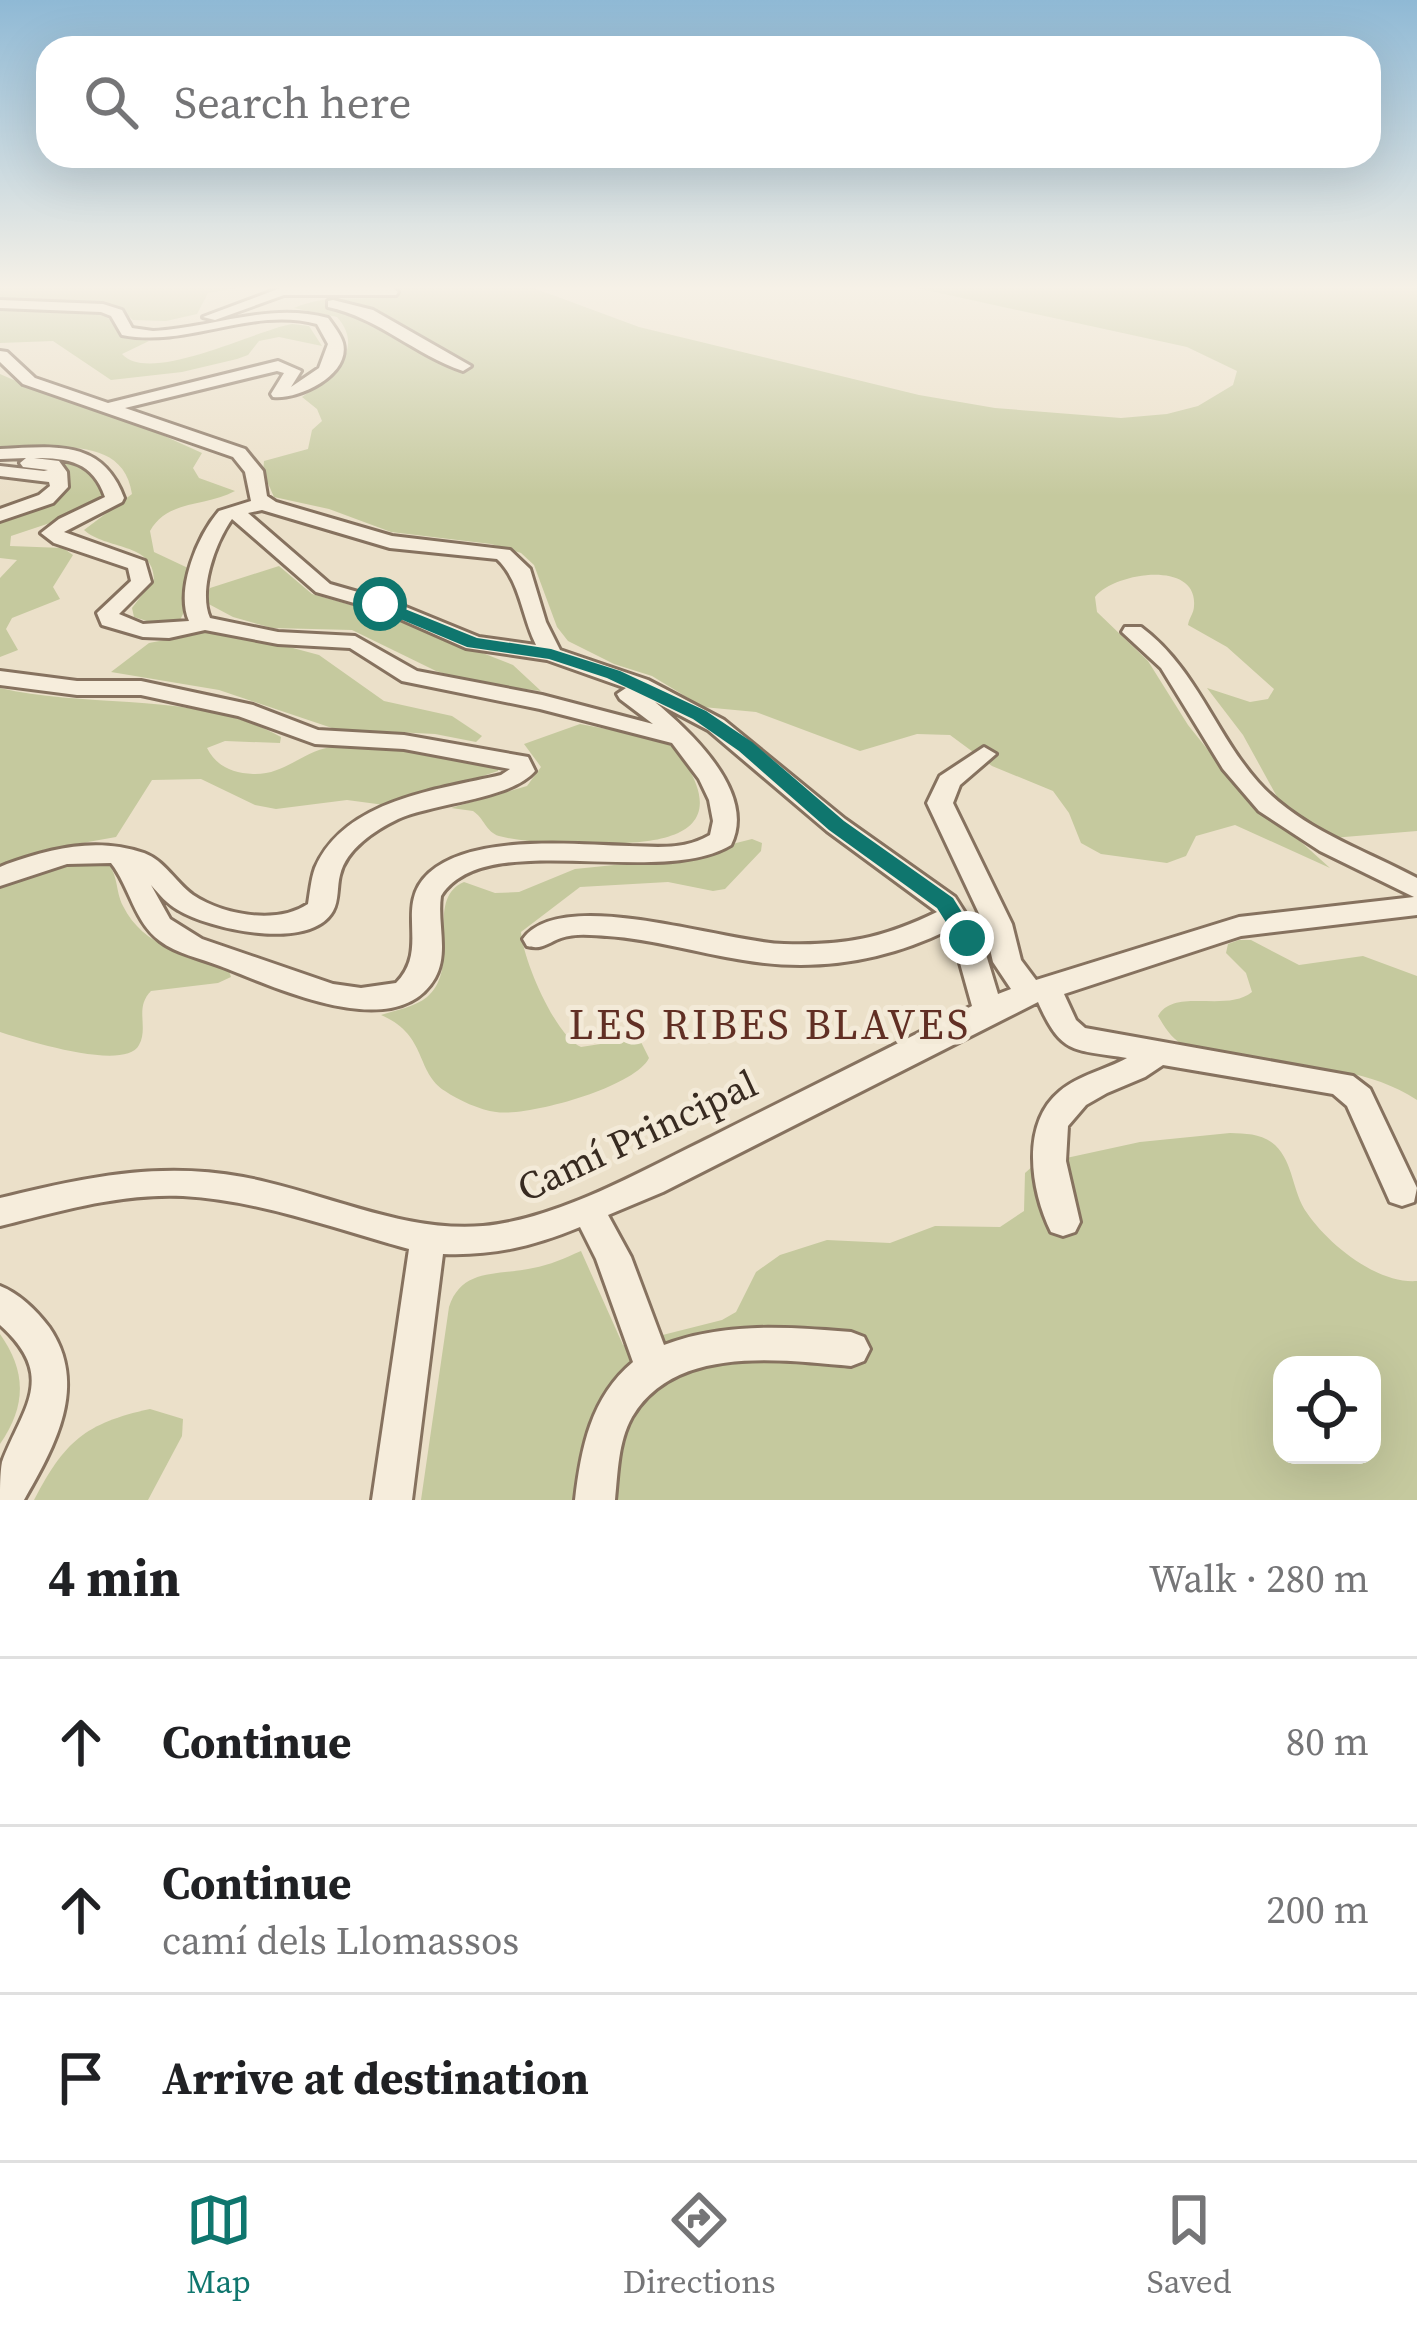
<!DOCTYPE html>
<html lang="en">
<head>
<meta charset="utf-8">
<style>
  body { margin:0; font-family:"Source Serif 4",serif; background:#f6f6f6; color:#202124 }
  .controls { position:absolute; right:36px; bottom:36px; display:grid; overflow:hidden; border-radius:24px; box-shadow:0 12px 48px #0002 }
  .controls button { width:108px; height:108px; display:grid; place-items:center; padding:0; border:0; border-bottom:3px solid #e0e0e0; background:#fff; color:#202124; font:60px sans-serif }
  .stop { position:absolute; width:36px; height:36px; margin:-27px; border:9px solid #0f766e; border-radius:50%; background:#fff }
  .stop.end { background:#0f766e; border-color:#fff; box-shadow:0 3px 12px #0008 }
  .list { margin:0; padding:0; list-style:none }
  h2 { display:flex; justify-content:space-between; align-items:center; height:156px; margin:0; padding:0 48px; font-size:51px }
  h2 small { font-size:39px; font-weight:400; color:#757577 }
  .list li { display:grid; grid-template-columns:78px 1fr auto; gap:36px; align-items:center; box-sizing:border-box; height:168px; padding:0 48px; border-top:3px solid #e0e0e0 }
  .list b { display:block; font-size:45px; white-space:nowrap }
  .list p { margin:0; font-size:39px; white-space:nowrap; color:#757577 }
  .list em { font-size:39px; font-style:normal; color:#757577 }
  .icon { flex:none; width:66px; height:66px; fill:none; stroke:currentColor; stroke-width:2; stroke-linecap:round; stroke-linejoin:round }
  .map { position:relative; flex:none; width:1417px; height:1500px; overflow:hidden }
  .search { position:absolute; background:#fff; box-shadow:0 12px 48px #0002; left:36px; right:36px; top:36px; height:132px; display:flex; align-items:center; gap:30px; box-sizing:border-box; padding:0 42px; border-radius:36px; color:#757577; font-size:45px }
  .sheet { height:660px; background:#fff }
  nav { display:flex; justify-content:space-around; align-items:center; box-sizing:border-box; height:168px; border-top:3px solid #e0e0e0; background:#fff; font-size:33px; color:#757577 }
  nav a { display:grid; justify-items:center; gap:6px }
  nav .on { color:#0f766e }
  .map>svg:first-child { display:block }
  .green { fill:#c5c99e; fill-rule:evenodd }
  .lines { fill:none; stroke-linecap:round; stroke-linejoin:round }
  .minor-casing { stroke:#86725f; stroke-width:6 }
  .minor { fill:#f6eddc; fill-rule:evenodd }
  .route { fill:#0f766e }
  .labels { text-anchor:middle; stroke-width:10; stroke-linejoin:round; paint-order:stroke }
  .near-street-label { font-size:39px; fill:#382b21; stroke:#f3ead8 }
  .near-neighbourhood-label { font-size:42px; letter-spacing:3px; fill:#612f24; stroke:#f3ead8 }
</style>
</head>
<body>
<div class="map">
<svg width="1417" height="1500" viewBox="0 0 1417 1500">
  <rect width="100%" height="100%" fill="#ebe0c9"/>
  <g class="green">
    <path d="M401,286L531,287L639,327L919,395L995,408L1121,418L1167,414L1198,406L1233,385L1237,371L1187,347L912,287H1417V831L1332,838L1307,825L1281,804L1243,735L1207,688L1250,702L1268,699L1274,689L1227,647L1188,625C1189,618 1194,613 1194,606C1198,560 1115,572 1095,597L1097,612L1148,661L1188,725L1232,780L1330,868L1235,825L1196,836L1186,856L1167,863L1101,854L1081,843L1069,813L1053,791L992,766L950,735L917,734L860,751L756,712L703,707L652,676L614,664L568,641L557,627L534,565L521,553L491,544L391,532L329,509L274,497L263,472L264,461L308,449L312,430L322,421L317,409L302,397C330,377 367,351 337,317L294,308C331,292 363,303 400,295Z"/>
    <path d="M0,287H243L208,293L197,314L166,321L133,320L119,308L90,301L0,299Z"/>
    <path d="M0,307C36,307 85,299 115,323L117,332L149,341L122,354C149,385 256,330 292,324L309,326L322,346L279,337L259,341L248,355L237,359L182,372L111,380L53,341L0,343Z"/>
    <path d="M0,374L50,396L100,407L202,453L193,468L199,478L235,491C206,507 168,499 150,531L154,552L188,568L190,600L180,620L150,622L134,617L132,608L154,579C153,542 106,550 84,530L132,494C123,431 46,451 0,447Z"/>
    <path d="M31,457C74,457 85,456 106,496L89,510L11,536L10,546L63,548L73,555L53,587L60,599L12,618L6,629L18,650L0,657V578L17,560L0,558V520L52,502L68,481L66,471Z"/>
    <path d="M279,566L312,594L386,615L513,665L541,691L472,682L436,671L352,630L272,628L233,617L203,601L210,588Z"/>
    <path d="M207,632H234L319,655L384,701L452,716L482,736L476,742L435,734L335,729L219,690L111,672L149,643Z"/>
    <path d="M0,688C89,709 201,691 281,737L280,743L225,741L207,748C216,766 232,773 253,774C285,775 301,752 331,747C385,737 447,751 499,764L498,771L392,806L347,800L276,809L255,805L201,779L152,780L116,837L43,850L0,866Z"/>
    <path d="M580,724L670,741C746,838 662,846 583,843C557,842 525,843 499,836C486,832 484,818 473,811L451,808L527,786L541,767L524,744Z"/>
    <path d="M752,839L762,843L761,851L725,889L713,891L668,882L580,887L521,932C523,960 556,1037 581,1047L639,1038L649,1058C635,1087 528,1117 496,1112C480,1110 458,1100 445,1091C415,1072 428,1035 381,1015C396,1010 415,1007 427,997C463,966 423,899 464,882L495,893L519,892L575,869L673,859Z"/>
    <path d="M87,860L106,861C119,875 115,890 123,906C144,948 187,954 228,968L231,977L218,983L151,991C134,1008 149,1027 139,1045C125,1072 25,1040 0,1032V885Z"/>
    <path d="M1239,940H1251L1299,965L1363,956L1417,976V1100C1340,1050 1252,1078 1182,1044C1171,1038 1164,1026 1158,1016C1174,987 1226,1013 1252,992L1246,973L1226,953L1228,944Z"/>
    <path d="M1230,1133C1247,1134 1261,1133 1275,1145C1294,1163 1292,1192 1307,1213C1328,1244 1377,1284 1417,1281V1500H421L449,1307C462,1267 499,1276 533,1268C550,1265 565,1258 581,1251L623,1345L722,1320L736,1312L756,1272L780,1255L827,1240L890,1243L935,1226L1000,1227L1024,1211L1025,1173L1034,1165L1140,1142ZM1282,1365H1372V1455H1282Z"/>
    <path d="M0,1334C26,1371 27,1405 0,1444Z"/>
    <path d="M150,1409L183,1419L182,1436L148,1500H34C64,1442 85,1423 150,1409Z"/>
  </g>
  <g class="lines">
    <defs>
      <g id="minor">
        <path d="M390,286L398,292L396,295H284L215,320L203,317L283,287Z"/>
        <path d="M0,300L103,304L122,310L132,328L153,331C213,328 268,302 328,318C333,325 341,335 343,343C351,375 298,400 273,397L271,394L284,373L277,371L125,408L245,449L263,471L267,496L276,502L392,536L510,550L530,569L546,622L560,650L648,680L724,720L845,819L955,897L981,938L998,994L1011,989L993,962L984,924L927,803L940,776L984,747L996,754L960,785L953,803L1012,924L1021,960L1036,980L1239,917L1414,897L1320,851L1259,811L1223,769L1161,668L1122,632L1125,627H1141C1196,668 1214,732 1258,782C1300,829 1363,849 1417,878V915L1241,936L1064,994L1076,1020L1085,1028L1353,1076L1370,1089L1417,1188L1414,1202L1402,1206L1390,1202L1347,1106L1333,1094L1163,1065L1145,1077L1107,1093L1086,1105L1068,1126L1066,1161L1080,1222L1075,1232L1063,1236L1051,1232C1031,1191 1020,1124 1060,1091C1079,1075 1105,1070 1127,1058C1073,1049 1062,1056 1038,1002L663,1192L608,1215L631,1257L664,1345C725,1322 788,1327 851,1332L864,1337L870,1349L864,1361L851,1366C781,1360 675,1344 632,1417C618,1442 618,1472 615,1500H575C581,1448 591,1397 633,1362L596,1259L580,1227C534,1246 494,1256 443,1254L412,1500H372L409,1249C336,1229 259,1200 183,1196C121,1193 60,1211 0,1226V1198C82,1178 158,1161 243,1177C321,1191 402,1233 483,1226C559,1219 643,1170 711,1137C798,1093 885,1050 972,1006L953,938L948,930C883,962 814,972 743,960C697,953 653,939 607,936C592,935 575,933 561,938C547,943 543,950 527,946L523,939C561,885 726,943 784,944C845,946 883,938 937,912L827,831L708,730L655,702C691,732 757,793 731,845C659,889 485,826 441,896C437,923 449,953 435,978C396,1046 273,986 220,966C200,958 177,954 160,941C134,922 130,887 111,863L67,864L0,886V867L7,864C52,848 97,837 144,853C165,861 175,882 193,895C223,915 277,925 308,904C310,892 311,879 315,868C345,799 438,790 501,775L510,769L404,749L315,744L238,716L141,695H77L0,685V671L77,681H141L253,705L318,730L404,735L528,757L535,771C510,800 436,802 398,819C375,830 346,849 340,875C337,886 339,901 333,911C310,952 209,929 178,910C167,904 159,894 151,885L170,919L202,939L333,984L361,988L396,983C431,948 393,906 429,873C472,834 574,844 629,846C657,847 685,850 710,835L713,821L709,800L699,779L672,743L540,709L402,681L350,648L278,644L205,630L169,638L143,637L102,625L97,613L131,581L128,568L54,543L41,533L59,519L105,497C93,462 69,458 34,458L59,461L67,472L68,487L53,503L0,521V509L39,495L50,486L49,482L0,476V466L44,471L48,470L23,467L20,463L26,458L0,459V449C53,447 102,438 124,498L122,502L64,532L145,561L151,582L119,614L143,624L189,621C175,590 198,535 219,511L251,501L245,472L233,457L23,384L0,362V351L7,352L35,378L108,403L278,361L301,371L291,387L319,368L328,344L317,324C252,306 189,348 122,335L111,316L101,312L0,308ZM262,510L390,548L497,559C520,580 522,617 536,645L479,637L396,603L330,584L248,513ZM232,519L316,592L382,611L466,648L547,660L626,688L617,694L620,699L653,724L542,695L417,671L355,636L278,632L210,618C198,591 215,543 232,519Z"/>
        <path d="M333,300L373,310L471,366L463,371C415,355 379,318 328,307V301Z"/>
        <path d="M0,1286C20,1294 36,1310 49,1327C89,1385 55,1446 24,1500H0C0,1488 0,1473 2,1462C23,1407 58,1377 0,1325Z"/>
      </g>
    </defs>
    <use href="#minor" class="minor-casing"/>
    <use href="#minor" class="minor"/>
  </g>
  <linearGradient id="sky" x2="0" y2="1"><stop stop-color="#8fb9d5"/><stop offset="0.58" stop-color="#f6f1e7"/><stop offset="1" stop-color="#f6f1e7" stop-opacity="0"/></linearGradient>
  <rect width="1417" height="496" fill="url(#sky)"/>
  <path class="route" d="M380,599L477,638L551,649L620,671L706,711L752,742L844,821L953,898L978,938L967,946L959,943L937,908L829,830L739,751L693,719L607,678L549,659L467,647L374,608L372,604Z"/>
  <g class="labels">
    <g class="near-street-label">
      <text transform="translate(637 1135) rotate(-25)" y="14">Camí Principal</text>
    </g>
    <g class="near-neighbourhood-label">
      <text x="770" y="1039">LES RIBES BLAVES</text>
    </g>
  </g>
</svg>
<div class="controls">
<button><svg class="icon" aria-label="locate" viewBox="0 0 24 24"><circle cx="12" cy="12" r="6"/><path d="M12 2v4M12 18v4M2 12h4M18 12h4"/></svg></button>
</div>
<div class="stop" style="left:380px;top:604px"></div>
<div class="stop end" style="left:967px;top:938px"></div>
<div class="search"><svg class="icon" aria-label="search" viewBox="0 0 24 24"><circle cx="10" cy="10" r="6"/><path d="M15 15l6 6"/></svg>Search here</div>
</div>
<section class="sheet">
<h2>4 min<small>Walk · 280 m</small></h2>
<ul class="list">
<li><svg class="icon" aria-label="ahead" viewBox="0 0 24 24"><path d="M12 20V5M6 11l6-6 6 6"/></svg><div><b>Continue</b></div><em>80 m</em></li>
<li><svg class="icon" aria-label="ahead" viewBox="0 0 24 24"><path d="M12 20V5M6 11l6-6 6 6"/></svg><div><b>Continue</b><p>camí dels Llomassos</p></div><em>200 m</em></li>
<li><svg class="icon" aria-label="arrive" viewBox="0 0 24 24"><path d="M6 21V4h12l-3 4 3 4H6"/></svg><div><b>Arrive at destination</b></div></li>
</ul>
</section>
<nav>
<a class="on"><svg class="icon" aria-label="map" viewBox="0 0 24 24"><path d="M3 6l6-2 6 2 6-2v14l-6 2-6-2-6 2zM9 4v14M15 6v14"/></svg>Map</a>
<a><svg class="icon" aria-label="directions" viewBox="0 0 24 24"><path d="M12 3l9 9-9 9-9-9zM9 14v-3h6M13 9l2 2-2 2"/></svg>Directions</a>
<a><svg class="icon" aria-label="saved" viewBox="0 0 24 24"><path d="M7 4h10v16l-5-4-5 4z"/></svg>Saved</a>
</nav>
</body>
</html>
